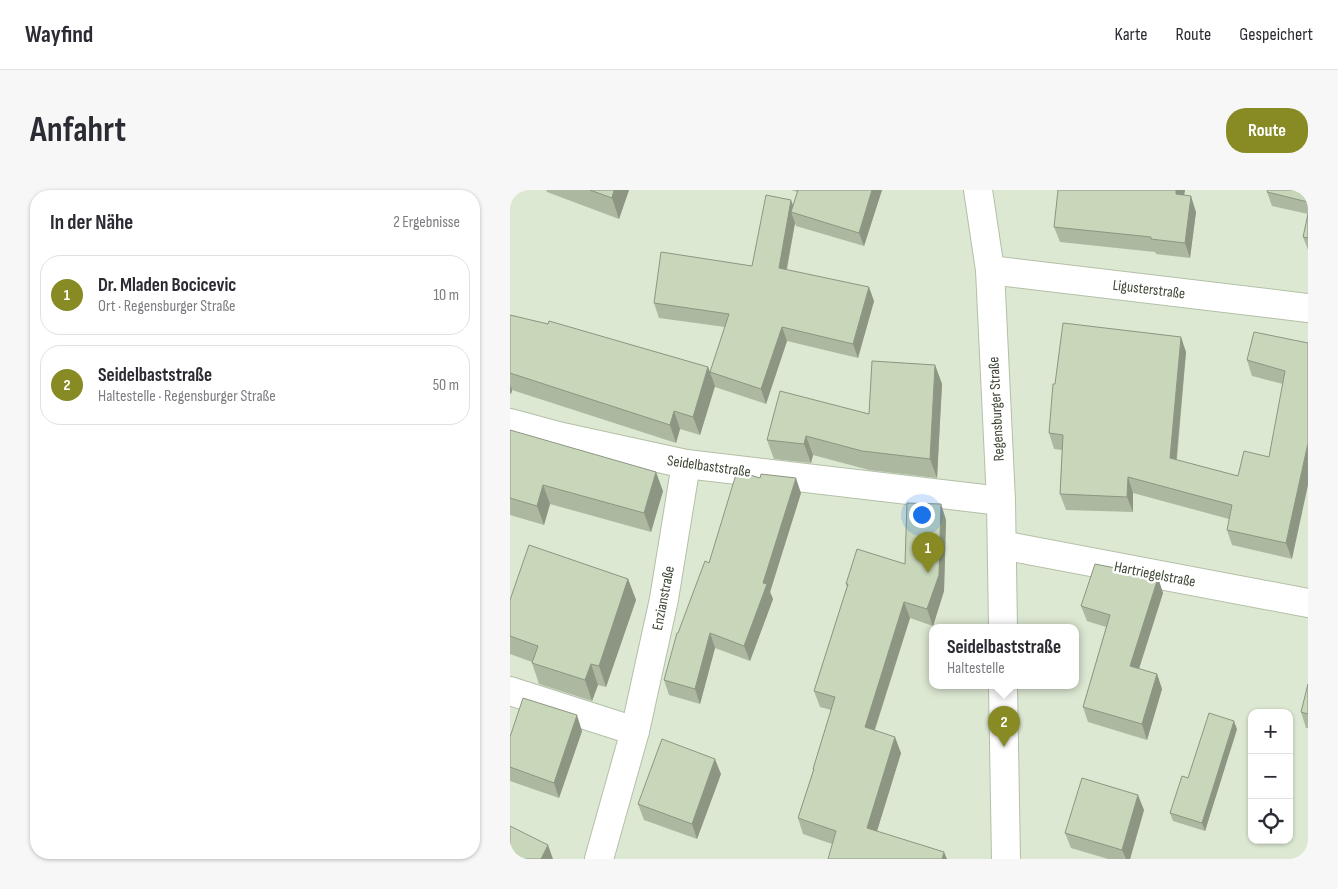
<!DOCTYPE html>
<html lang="de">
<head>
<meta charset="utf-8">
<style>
  body { margin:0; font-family:"Sofia Sans Condensed",sans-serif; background:#f7f7f7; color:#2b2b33 }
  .controls { position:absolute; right:15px; bottom:15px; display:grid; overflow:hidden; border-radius:10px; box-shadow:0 1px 4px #0004 }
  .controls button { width:45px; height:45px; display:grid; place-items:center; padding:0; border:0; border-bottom:1px solid #e1e1e2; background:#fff; color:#2b2b33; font:25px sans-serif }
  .you { position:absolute; left:411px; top:324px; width:18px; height:18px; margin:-12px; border:4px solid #fff; border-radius:50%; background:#1a73e8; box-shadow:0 0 0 8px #1a73e833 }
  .badge { display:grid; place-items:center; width:32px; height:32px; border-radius:50%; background:#888a23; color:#fff; font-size:16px; font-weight:700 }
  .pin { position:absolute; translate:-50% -41px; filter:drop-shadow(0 1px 2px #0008) }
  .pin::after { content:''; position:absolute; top:26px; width:18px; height:15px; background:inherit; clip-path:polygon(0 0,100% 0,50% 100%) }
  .popup { position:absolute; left:419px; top:434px; width:150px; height:65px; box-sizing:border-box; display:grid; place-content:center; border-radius:10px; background:#fff; filter:drop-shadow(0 1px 4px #0005); font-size:16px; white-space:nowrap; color:#7c7c81 }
  .popup b { font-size:19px; color:#2b2b33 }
  .popup::after { content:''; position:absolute; left:50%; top:100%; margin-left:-10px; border:10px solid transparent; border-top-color:#fff }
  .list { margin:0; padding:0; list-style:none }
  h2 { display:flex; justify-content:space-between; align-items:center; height:65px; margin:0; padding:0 20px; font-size:21px }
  h2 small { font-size:16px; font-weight:400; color:#7c7c81 }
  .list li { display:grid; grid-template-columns:32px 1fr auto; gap:15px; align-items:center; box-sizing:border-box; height:80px; margin:0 10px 10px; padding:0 10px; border:1px solid #e1e1e2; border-radius:20px }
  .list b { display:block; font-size:19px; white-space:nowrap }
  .list p { margin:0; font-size:16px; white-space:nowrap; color:#7c7c81 }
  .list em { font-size:16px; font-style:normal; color:#7c7c81 }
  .icon { flex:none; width:28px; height:28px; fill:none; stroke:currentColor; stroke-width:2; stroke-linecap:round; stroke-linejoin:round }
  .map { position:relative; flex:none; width:798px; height:669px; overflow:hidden; border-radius:20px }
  header { display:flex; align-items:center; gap:30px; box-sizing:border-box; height:70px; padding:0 25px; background:#fff; border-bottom:1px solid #e1e1e2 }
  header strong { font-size:24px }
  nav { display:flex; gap:28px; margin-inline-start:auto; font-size:18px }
  .intro { display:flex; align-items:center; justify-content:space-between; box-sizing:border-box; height:120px; padding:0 30px }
  h1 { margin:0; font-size:35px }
  .button { padding:12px 22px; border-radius:20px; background:#888a23; color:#fff; font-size:18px; font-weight:700 }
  main { display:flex; gap:30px; padding:0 30px }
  aside { flex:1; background:#fff; border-radius:20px; box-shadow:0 1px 4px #0004 }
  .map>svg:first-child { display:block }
  .residential { fill:#dce8d2; fill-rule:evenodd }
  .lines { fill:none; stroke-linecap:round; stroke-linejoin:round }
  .minor-casing { stroke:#b3c0a7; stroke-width:30 }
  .minor { stroke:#fff; stroke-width:28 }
  .wall { fill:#acb89f }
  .shaded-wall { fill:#8c9682 }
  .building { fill:#c8d6b9; stroke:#8c9682 }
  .labels { text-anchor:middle; stroke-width:4.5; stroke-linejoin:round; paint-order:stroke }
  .street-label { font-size:15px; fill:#3d4634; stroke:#fff }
</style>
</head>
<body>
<header>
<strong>Wayfind</strong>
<nav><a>Karte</a><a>Route</a><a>Gespeichert</a></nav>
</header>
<div class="intro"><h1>Anfahrt</h1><a class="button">Route</a></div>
<main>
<aside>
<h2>In der Nähe<small>2 Ergebnisse</small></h2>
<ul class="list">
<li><span class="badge">1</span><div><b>Dr. Mladen Bocicevic</b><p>Ort · Regensburger Straße</p></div><em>10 m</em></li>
<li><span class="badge">2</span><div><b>Seidelbaststraße</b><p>Haltestelle · Regensburger Straße</p></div><em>50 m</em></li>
</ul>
</aside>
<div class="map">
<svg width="798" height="669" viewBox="0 0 798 669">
  <rect width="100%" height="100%" fill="#ebf4e5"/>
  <path class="residential" d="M0,0H798V669H0ZM423,438H565V496H423ZM742,523H779V650H742Z"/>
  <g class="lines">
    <defs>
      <g id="minor">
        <path d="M468,0L480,80L491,311L493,438"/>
        <path d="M480,80L798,118"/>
        <path d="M0,233L52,247L176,274L491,311"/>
        <path d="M492,355L798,413"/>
        <path d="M493,496L496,669"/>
        <path d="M0,501L125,541"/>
        <path d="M89,669L125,541L154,409L176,274"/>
      </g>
    </defs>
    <use href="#minor" class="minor-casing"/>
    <use href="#minor" class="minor"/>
  </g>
  <g class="wall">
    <path d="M36,0H119L109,29L37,2Z"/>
    <path d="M281,0H372L354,56L286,36L285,33L277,80L364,111L348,168L277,151L256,214L205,197V196L190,245L170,239L166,253L2,200L1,204H0V125L198,177L200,182L215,137L149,128L144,113L242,76L283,15L287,2Z"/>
    <path d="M548,0H675L674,6L686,22L680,68L646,64L645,62L550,52L544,37Z"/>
    <path d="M798,0V60L793,47L798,24L762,16L757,2Z"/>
    <path d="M798,153L782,369L722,355L717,340L719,329L623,303V322L556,320L550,304L552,260L544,259L539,243L545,194L676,162L667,270L728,286L759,267L773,194L742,186L737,170Z"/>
    <path d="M425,175L432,194L427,288L359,280L303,265L301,273L264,269L257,250L359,224Z"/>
    <path d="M0,240L153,301L141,342L40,314L34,335L0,325Z"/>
    <path d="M291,303L260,402L263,409L240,471L205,458L190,514L159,505L154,490L168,443L199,373Z"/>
    <path d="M431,314L436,330L434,401L423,436L400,428L365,540L391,563L367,641L322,654L293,644L288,628L303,581V579L321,520L310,517L304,501L337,397L336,394L395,374Z"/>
    <path d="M648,388L653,403L629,479L647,484L652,499L637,550L578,532L573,517L596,437L577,431L571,416Z"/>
    <path d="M118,389L126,410L96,497L88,495L82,511L29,494L22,473V472L0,464V410Z"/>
    <path d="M798,494V538H796L791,522Z"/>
    <path d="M727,539L695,641L663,631L660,623Z"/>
    <path d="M72,541L49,608L0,591V547Z"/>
    <path d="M211,584L187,649L134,630L128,614Z"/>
    <path d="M634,620L620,669H598L561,658L555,643Z"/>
  </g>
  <g class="shaded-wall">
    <path d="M104,0H119L109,29L102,8Z"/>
    <path d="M362,0H372L354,56L349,43Z"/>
    <path d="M666,0H675L671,20L666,4Z"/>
    <path d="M681,6L686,22L680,68L675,53Z"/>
    <path d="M281,10L286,23L281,22L285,33L274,92L269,78Z"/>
    <path d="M359,97L364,111L348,168L343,154Z"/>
    <path d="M272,137L277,151L256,214L251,199Z"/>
    <path d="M671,147L676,162L665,283L660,268Z"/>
    <path d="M425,175L432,194L427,288L420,269Z"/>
    <path d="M198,177L205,196L190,245L183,227Z"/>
    <path d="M0,195L2,200L1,204L0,202Z"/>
    <path d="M164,221L170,239L166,253L160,235Z"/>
    <path d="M296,246L303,265L301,273L294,254Z"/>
    <path d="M798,253V295L782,369L776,353Z"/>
    <path d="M146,282L153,301L141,342L134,323Z"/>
    <path d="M618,287L623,303V322L617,307Z"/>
    <path d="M286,288L291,303L260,402L263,409L240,471L234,456L253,393Z"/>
    <path d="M33,295L40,314L34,335L27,316Z"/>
    <path d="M431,314L436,330L434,401L423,436L417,419Z"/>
    <path d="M648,388L653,403L625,491L620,476Z"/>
    <path d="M118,389L126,410L96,497L89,476Z"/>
    <path d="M394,412L400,428L360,554L355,537Z"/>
    <path d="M200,443L205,458L190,514L185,499Z"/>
    <path d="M81,474L88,495L82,511L75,490Z"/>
    <path d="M647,484L652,499L637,550L632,534Z"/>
    <path d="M67,525L72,541L49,608L44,593Z"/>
    <path d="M724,531L727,539L695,641L692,633Z"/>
    <path d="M385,547L391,563L363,654L357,638Z"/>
    <path d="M205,569L211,584L187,649L182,634Z"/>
    <path d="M628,605L634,620L620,669H616L612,660Z"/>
    <path d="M38,655L43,669H31Z"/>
    <path d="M434,662L437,669H432Z"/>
  </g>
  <g class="building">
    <path d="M80,0H104L102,8Z"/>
    <path d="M288,0H362L349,43L281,22Z"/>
    <path d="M548,0H666V4L681,6L675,53L641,49V47L544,37Z"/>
    <path d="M758,0H798V12L757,2Z"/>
    <path d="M256,5L281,10L269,78L359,97L343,154L272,137L251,199L200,182L219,124L144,113L151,62L242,76Z"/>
    <path d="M798,24V48L793,47Z"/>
    <path d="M0,125L38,134L39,131L198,177L183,227L164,221L160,235L0,183Z"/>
    <path d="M553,133L671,147L660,268L728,286L734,261L759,267L775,181L737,170L744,142L798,153V253L776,353L717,340L722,315L618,287L617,307L550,304L553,245L539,243L543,194H545Z"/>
    <path d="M362,171L425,175L420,269L352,261L296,246L294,254L257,250L270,201L359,224Z"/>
    <path d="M0,240L146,282L134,323L33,295L27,316L0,308Z"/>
    <path d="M227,281L250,288L251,284L286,288L253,393L257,394L234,456L200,443L185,499L154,490L167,443H168L195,371L199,373Z"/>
    <path d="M397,313L431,314L429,385L417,419L394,412L355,537L385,547L357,638L434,662L432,669H318L326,641L288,628L304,579H303L325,507L304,501L338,394H336L347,359L395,374Z"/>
    <path d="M19,355L118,389L89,476L81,474L75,490L22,473L28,456L0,446V410Z"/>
    <path d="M585,374L636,384L648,388L620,476L647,484L632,534L573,517L600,425L571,416Z"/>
    <path d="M798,494V524L791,522Z"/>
    <path d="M13,508L67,525L44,593L0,577V547Z"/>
    <path d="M699,523L724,531L692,633L660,623L672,586L678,588Z"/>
    <path d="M152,549L205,569L182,634L128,614Z"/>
    <path d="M572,588L628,605L612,660L555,643Z"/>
    <path d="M0,636L38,655L31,669H0Z"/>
  </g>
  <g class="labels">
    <g class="street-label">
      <text transform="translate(639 99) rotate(7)" y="5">Ligusterstraße</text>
      <text transform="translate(486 219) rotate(-93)" y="5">Regensburger Straße</text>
      <text transform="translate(199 276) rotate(8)" y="5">Seidelbaststraße</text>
      <text transform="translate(645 384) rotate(11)" y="5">Hartriegelstraße</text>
      <text transform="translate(153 408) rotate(-79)" y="5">Enzianstraße</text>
    </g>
  </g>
</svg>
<div class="controls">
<button>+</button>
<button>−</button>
<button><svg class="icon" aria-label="locate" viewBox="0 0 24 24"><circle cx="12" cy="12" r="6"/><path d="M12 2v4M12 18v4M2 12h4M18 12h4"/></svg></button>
</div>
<div class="you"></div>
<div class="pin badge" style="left:418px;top:383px">1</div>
<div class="pin badge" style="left:494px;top:557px">2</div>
<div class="popup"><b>Seidelbaststraße</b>Haltestelle</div>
</div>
</main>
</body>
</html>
